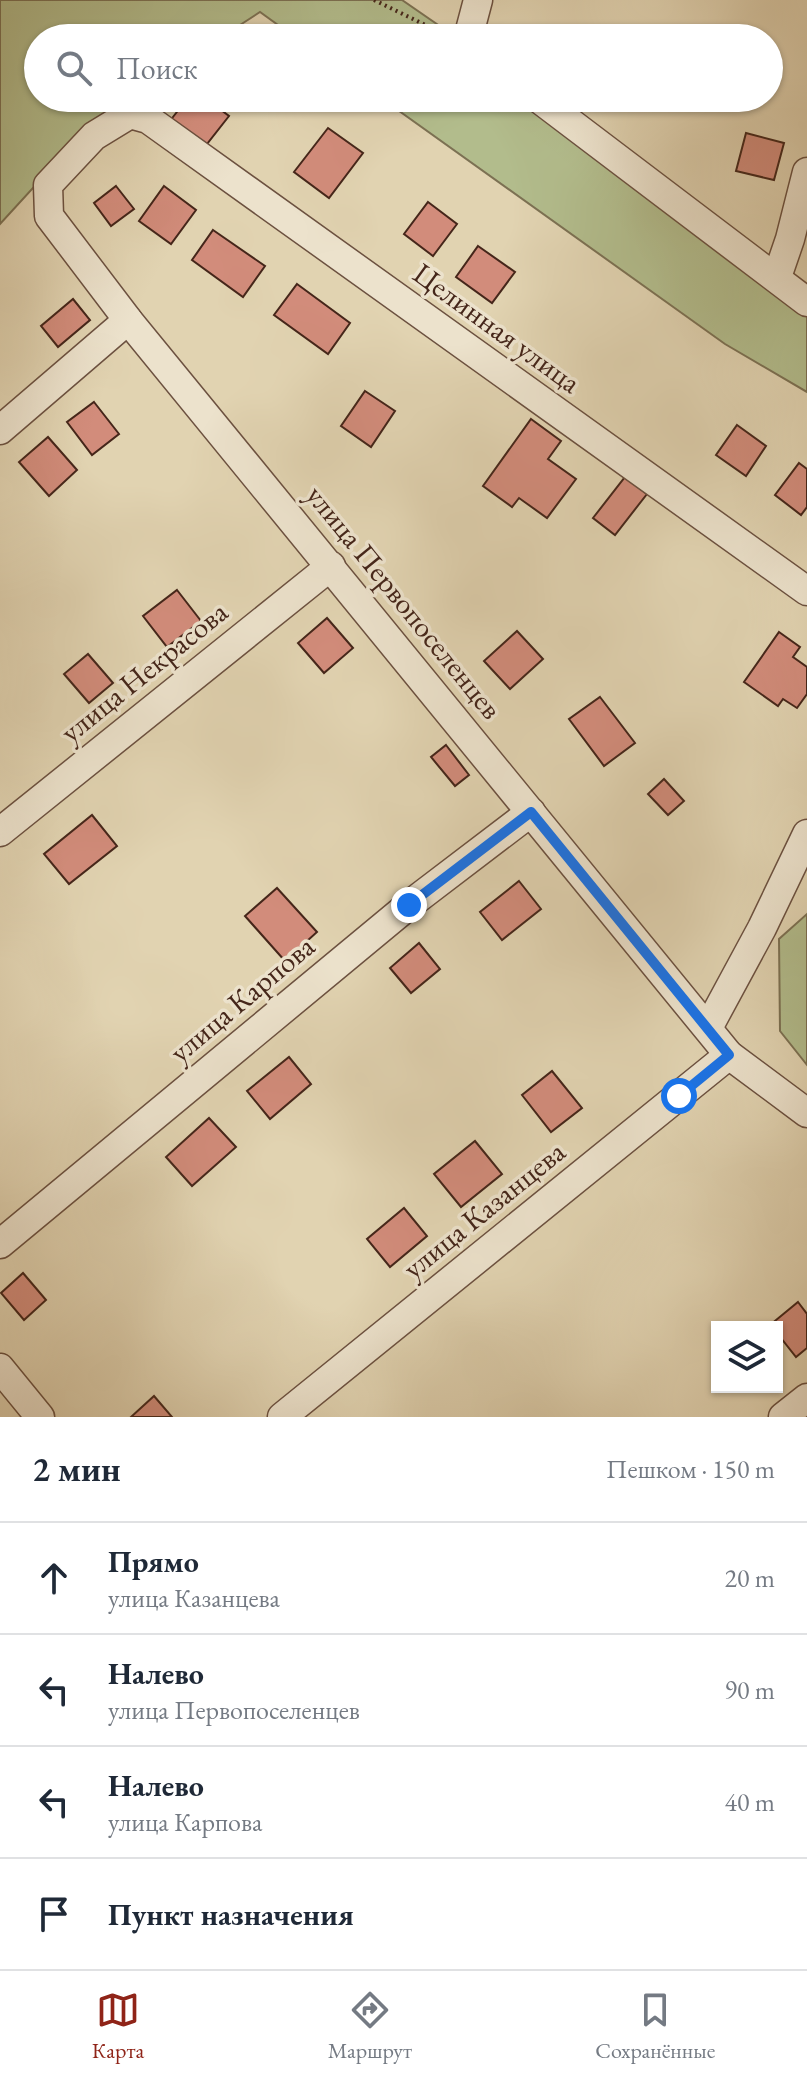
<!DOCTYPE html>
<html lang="ru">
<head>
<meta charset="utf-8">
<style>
  body { margin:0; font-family:"EB Garamond",serif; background:#f6f6f7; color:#1f2937 }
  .controls { position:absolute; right:24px; bottom:24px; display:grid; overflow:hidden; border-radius:0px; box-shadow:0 2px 6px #0004 }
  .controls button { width:72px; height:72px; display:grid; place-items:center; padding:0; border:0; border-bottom:2px solid #e0e1e3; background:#fff; color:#1f2937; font:40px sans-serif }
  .stop { position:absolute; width:24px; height:24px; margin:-18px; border:6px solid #1a73e8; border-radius:50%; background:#fff }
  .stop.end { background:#1a73e8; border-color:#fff; box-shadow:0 2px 8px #0008 }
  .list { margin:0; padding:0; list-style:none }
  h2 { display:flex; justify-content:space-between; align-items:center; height:104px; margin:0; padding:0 32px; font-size:34px }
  h2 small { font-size:26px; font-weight:400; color:#747a83 }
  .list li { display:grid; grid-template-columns:52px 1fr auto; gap:24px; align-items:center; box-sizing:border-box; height:112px; padding:0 32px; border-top:2px solid #e0e1e3 }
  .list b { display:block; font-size:30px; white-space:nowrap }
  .list p { margin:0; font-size:26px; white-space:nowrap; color:#747a83 }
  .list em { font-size:26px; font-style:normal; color:#747a83 }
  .icon { flex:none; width:44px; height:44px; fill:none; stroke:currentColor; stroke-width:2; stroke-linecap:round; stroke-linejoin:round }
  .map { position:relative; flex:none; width:807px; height:1417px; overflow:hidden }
  .search { position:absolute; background:#fff; box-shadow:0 2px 6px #0004; left:24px; right:24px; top:24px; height:88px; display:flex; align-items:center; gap:20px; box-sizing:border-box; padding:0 28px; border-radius:44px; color:#747a83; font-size:30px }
  .sheet { height:552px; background:#fff }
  nav { display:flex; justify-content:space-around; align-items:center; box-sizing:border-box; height:112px; border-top:2px solid #e0e1e3; background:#fff; font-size:22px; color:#747a83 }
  nav a { display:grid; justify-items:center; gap:4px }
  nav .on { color:#8f2418 }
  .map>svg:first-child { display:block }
  .green { fill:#b2bc8c; stroke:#7c7153; stroke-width:2 }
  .building { fill:#d28c7b; stroke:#45261a; stroke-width:2 }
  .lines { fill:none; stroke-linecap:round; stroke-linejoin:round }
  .minor-casing { stroke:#6c5140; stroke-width:31 }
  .path { stroke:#45261a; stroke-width:4; stroke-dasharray:2 4; stroke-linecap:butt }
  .minor { stroke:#ece2cc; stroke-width:28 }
  .route { stroke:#1a73e8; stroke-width:10 }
  .labels { text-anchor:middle; stroke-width:7; stroke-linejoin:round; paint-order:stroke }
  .street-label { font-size:30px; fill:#45261a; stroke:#ece2cc }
</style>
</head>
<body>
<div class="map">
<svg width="807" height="1417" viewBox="0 0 807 1417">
  <rect width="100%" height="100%" fill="#e1d3b1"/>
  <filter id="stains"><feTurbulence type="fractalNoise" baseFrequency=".0025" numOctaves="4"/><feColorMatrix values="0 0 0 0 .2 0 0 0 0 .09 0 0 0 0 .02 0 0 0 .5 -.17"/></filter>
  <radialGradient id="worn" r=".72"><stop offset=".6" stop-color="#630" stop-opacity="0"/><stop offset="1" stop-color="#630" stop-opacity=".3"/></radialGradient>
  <g class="green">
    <path d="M0,0H402L457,38H296L260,12L220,38H38V98H127L96,119L0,224Z"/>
    <path d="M381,98H530L807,302V392L725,344Z"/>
    <path d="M807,914V1065L780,1031L779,939Z"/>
  </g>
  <g class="building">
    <path d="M188,98H205L229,116L203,149L169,122Z"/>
    <path d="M328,128L363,153L329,198L294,172Z"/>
    <path d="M746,133L784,143L774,180L736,171Z"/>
    <path d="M116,186L134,209L111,226L94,203Z"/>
    <path d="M164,186L196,210L171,244L139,221Z"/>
    <path d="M428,202L457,224L433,256L404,234Z"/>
    <path d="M213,230L265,266L243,297L192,260Z"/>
    <path d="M478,246L515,272L492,303L456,277Z"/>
    <path d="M297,284L350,323L328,354L274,315Z"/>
    <path d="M73,299L90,320L58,347L41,326Z"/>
    <path d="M365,391L395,411L371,447L341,426Z"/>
    <path d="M94,402L119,434L92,455L67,422Z"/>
    <path d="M531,419L561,441L548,459L576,479L547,518L519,498L512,507L483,486Z"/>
    <path d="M737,425L766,446L746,476L716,455Z"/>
    <path d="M48,437L77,470L49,496L19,462Z"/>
    <path d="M799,463L807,469V507L801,515L775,495Z"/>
    <path d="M625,477L647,494L615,535L593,518Z"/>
    <path d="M177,590L201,621L167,647L143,616Z"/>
    <path d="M327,618L353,648L324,673L298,643Z"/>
    <path d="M517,631L543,659L510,689L484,661Z"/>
    <path d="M779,632L800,647L793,657L807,667V694L797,708L783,699L778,706L744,682Z"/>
    <path d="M88,654L113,683L89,703L64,674Z"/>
    <path d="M600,697L635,743L604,766L569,719Z"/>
    <path d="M446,745L469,775L455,786L431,757Z"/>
    <path d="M664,779L684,801L668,815L648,794Z"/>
    <path d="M92,815L117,846L69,884L44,854Z"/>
    <path d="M519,881L541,909L502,940L480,912Z"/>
    <path d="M277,888L317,932L285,961L245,916Z"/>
    <path d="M419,943L440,969L411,993L390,968Z"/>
    <path d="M289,1057L311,1084L270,1119L247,1091Z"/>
    <path d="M552,1071L582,1108L551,1132L522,1095Z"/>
    <path d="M209,1118L236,1147L192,1186L166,1157Z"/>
    <path d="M475,1141L502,1174L461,1207L434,1174Z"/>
    <path d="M404,1208L427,1236L390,1267L367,1239Z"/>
    <path d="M23,1273L46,1300L24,1320L1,1293Z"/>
    <path d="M798,1302L807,1314V1348L796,1357L777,1333V1327L770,1325Z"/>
    <path d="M154,1396L172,1417H131Z"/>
  </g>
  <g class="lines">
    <defs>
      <g id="minor">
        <path d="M468,38L478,0"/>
        <path d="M538,98L807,302"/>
        <path d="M777,277L790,239L807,172"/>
        <path d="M0,430L128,320"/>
        <path d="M807,591L148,119L130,114L94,136L48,185L49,216L128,320L729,1055L807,1113"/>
        <path d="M0,832L331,566"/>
        <path d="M708,1028L762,928L807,834"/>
        <path d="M0,1244L409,905L531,812"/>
        <path d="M0,1368L40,1417"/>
        <path d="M282,1417L729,1055"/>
        <path d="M783,1417L807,1398"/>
      </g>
    </defs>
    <use href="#minor" class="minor-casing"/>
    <path class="path" d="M374,0L444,34"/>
    <use href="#minor" class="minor"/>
  </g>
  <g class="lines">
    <path class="route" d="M409,905L531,812L729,1055L679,1096"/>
  </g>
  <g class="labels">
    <g class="street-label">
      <text transform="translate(497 328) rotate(36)" y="10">Целинная улица</text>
      <text transform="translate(404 602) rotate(51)" y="10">улица Первопоселенцев</text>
      <text transform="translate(144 672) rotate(-39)" y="10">улица Некрасова</text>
      <text transform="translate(242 999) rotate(-40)" y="10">улица Карпова</text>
      <text transform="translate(484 1210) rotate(-39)" y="10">улица Казанцева</text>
    </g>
  </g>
  <rect width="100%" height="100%" filter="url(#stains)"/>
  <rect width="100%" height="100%" fill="url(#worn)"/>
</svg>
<div class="controls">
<button><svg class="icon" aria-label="layers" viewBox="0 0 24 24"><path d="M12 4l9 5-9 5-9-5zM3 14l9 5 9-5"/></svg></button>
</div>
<div class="stop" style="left:679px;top:1096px"></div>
<div class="stop end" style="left:409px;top:905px"></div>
<div class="search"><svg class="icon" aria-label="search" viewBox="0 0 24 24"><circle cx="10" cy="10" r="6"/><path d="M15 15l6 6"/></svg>Поиск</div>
</div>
<section class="sheet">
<h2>2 мин<small>Пешком · 150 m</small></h2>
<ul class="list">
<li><svg class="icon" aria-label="ahead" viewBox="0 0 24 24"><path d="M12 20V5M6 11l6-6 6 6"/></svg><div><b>Прямо</b><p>улица Казанцева</p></div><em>20 m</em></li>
<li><svg class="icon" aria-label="left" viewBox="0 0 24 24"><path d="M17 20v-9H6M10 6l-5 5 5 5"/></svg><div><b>Налево</b><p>улица Первопоселенцев</p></div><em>90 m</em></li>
<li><svg class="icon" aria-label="left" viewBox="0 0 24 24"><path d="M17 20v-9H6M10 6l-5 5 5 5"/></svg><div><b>Налево</b><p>улица Карпова</p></div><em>40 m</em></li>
<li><svg class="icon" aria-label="arrive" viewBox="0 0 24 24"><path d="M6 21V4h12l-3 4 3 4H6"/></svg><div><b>Пункт назначения</b></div></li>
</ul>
</section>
<nav>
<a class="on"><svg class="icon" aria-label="map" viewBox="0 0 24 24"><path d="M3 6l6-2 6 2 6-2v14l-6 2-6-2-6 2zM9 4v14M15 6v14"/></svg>Карта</a>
<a><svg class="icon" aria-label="directions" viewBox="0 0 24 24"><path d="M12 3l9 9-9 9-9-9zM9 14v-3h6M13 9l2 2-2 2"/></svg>Маршрут</a>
<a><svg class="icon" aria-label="saved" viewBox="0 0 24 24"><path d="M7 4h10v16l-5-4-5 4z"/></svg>Сохранённые</a>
</nav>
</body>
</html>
